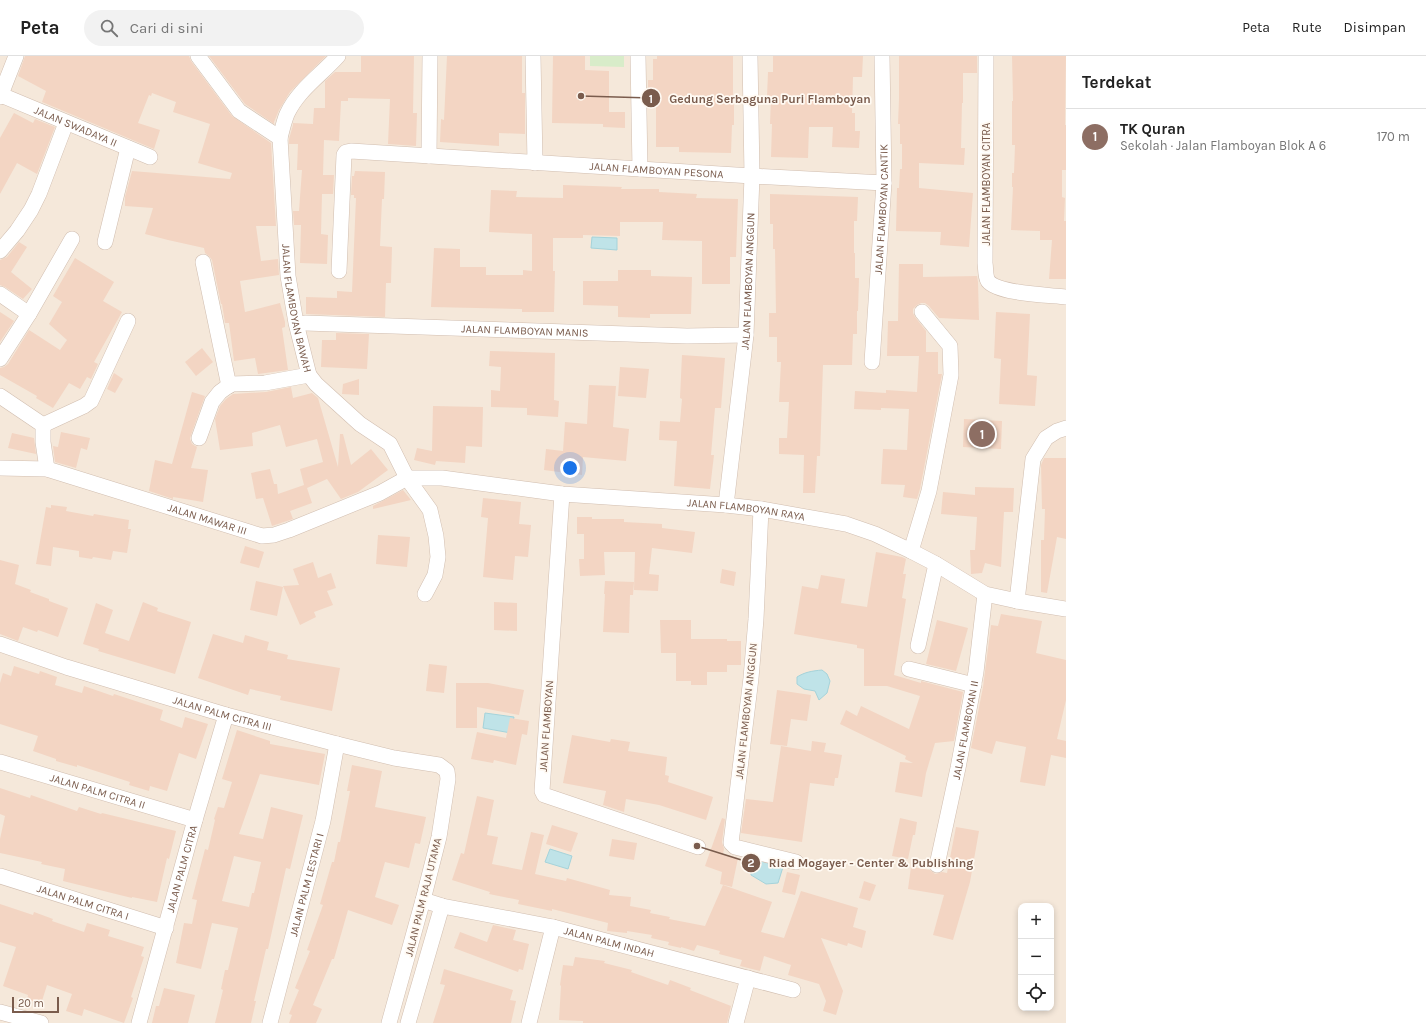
<!DOCTYPE html>
<html lang="id">
<head>
<meta charset="utf-8">
<style>
  body { margin:0; font-family:Karla,sans-serif; background:#f2f2f2; color:#222 }
  .controls { position:absolute; right:12px; bottom:12px; display:grid; overflow:hidden; border-radius:8px; box-shadow:0 2px 6px #0003 }
  .controls button { width:36px; height:36px; display:grid; place-items:center; padding:0; border:0; border-bottom:1px solid #e0e0e0; background:#fff; color:#222; font:20px sans-serif }
  .scale { position:absolute; left:12px; bottom:10px; width:47px; box-sizing:border-box; padding-left:4px; border:2px solid #7a5c4d; border-top:0; font-size:11px; line-height:14px; white-space:nowrap; color:#7a5c4d; -webkit-text-stroke:3px #fffaf3; paint-order:stroke }
  .you { position:absolute; left:570px; top:412px; width:14px; height:14px; margin:-10px; border:3px solid #fff; border-radius:50%; background:#1a73e8; box-shadow:0 0 0 6px #1a73e833 }
  .badge { display:grid; place-items:center; width:26px; height:26px; border-radius:50%; background:#e76f51; color:#fff; font-size:13px; font-weight:700 }
  .pin { position:absolute; translate:-50% -50%; border:2px solid #fff; box-shadow:0 1px 4px #0006 }
  .list { margin:0; padding:0; list-style:none }
  h2 { display:flex; justify-content:space-between; align-items:center; height:52px; margin:0; padding:0 16px; font-size:17px }
  h2 small { font-size:13px; font-weight:400; color:#767676 }
  .list li { display:grid; grid-template-columns:26px 1fr auto; gap:12px; align-items:center; box-sizing:border-box; height:56px; padding:0 16px; border-top:1px solid #e0e0e0 }
  .list b { display:block; font-size:15px; white-space:nowrap }
  .list p { margin:0; font-size:13px; white-space:nowrap; color:#767676 }
  .list em { font-size:13px; font-style:normal; color:#767676 }
  .icon { flex:none; width:22px; height:22px; fill:none; stroke:currentColor; stroke-width:2; stroke-linecap:round; stroke-linejoin:round }
  .map { position:relative; flex:none; width:1066px; height:967px; overflow:hidden }
  header { display:flex; align-items:center; gap:24px; box-sizing:border-box; height:56px; padding:0 20px; background:#fff; border-bottom:1px solid #e0e0e0 }
  header strong { font-size:19px }
  nav { display:flex; gap:22px; margin-inline-start:auto; font-size:14px }
  .search { width:280px; height:36px; background:#f2f2f2; display:flex; align-items:center; gap:10px; box-sizing:border-box; padding:0 14px; border-radius:22px; color:#767676; font-size:15px }
  main { display:flex }
  aside { flex:1; background:#fff }
  .map>svg:first-child { display:block }
  .residential { fill:#f5e8da; fill-rule:evenodd }
  .green { fill:#d8ecc9 }
  .water { fill:#bfe3e8; stroke:#a5d3da }
  .building { fill:#f3d5c3; fill-rule:evenodd }
  .lines { fill:none; stroke-linecap:round; stroke-linejoin:round }
  .street-casing { stroke:#d1beb0; stroke-width:16 }
  .street { stroke:#fff; stroke-width:15 }
  .labels { text-anchor:middle; stroke-width:3.5; stroke-linejoin:round; paint-order:stroke }
  .street-label { font-size:11px; fill:#7a5c4d; stroke:#fffaf3 }
  .leader { fill:none; stroke:#7a5c4d; stroke-width:1.5 }
  .callout-dot { fill:#7a5c4d; stroke:#fffaf3; stroke-width:1.5 }
  .mark-label { font-size:12px; text-anchor:middle; font-weight:bold; fill:#fff }
  .callout-label { font-size:12px; text-anchor:middle; font-weight:bold; fill:#7a5c4d; stroke:#fffaf3; stroke-width:3.5; stroke-linejoin:round; paint-order:stroke }
</style>
</head>
<body>
<header>
<strong>Peta</strong>
<div class="search"><svg class="icon" aria-label="search" viewBox="0 0 24 24"><circle cx="10" cy="10" r="6"/><path d="M15 15l6 6"/></svg>Cari di sini</div>
<nav><a>Peta</a><a>Rute</a><a>Disimpan</a></nav>
</header>
<main>
<div class="map">
<svg width="1066" height="967" viewBox="0 0 1066 967">
  <rect width="100%" height="100%" fill="#fdf6ec"/>
  <path class="residential" d="M0,0H1066V967H0ZM1021,850H1051V952H1021Z"/>
  <path class="green" d="M590,0H624V11L590,10Z"/>
  <g class="water">
    <path d="M592,181L617,182V194L591,192Z"/>
    <path d="M822,614L827,618L830,625L827,637L819,644L815,635L804,633L797,628V621C805,616 812,615 822,614Z"/>
    <path d="M485,657L514,661L511,677L483,672Z"/>
    <path d="M550,793L572,800L568,813L545,806Z"/>
    <path d="M754,802L781,808L783,811L778,827L766,828L751,819V814Z"/>
  </g>
  <g class="building">
    <path d="M25,0H189L191,5L232,60L271,87L276,170H256L261,205L278,203L279,219L240,225L245,256L280,247L285,266V271L282,272L288,314L258,318L255,302L234,305L229,267H225L222,248H221L212,204L209,200L205,197L204,192L168,184L145,178L153,152L125,150V141L132,115L230,123L232,117L198,107L210,68L173,56L176,46L152,37L151,40L149,39L138,67L160,74L154,93L42,46L46,35L18,20Z"/>
    <path d="M209,0H326L290,36L279,54L274,66V68L245,48Z"/>
    <path d="M361,0H414L413,57H417L416,90L388,88L390,43L348,42V45H341L339,85L324,84L323,119H334L333,138H322L321,178L328,179L327,208L300,207L301,169H294L293,155H299L302,114H297L298,88H289V83L293,69V67L313,68L314,52H325V25L335,16H361Z"/>
    <path d="M447,0H522V37H525V78L499,77V90L440,86L441,63L444,64Z"/>
    <path d="M553,0H585V14L609,15V56H625V72L603,71V68L552,67Z"/>
    <path d="M657,0H733V48H734V69H732L731,97L679,96V91H656V49H648V24H653V3H657Z"/>
    <path d="M773,0H863L862,21H853L852,57H855V75H860L859,92L832,91L833,71H809L808,102L771,101L772,68H770L771,41H767L768,16H773Z"/>
    <path d="M899,0H977V17H963V47H962L961,92H965L964,109L919,107V132L973,137L969,191L940,189L941,176L896,175L897,132H899L900,113H902V88H900V68H898L899,43Z"/>
    <path d="M1012,0H1066L1065,69H1066V114H1062V141L1065,142L1064,165H1066V223H1049L1052,184H1040V175L1011,174L1013,131H1012V117H1014L1015,89H1012V45H1013Z"/>
    <path d="M14,57L33,67L35,63L55,71L37,118L17,107L0,138V82Z"/>
    <path d="M355,115L385,116L384,143H382L380,190L392,191L391,227H386L385,261L306,258V241L337,242V235L352,236L356,142H354V139H351L352,120H354Z"/>
    <path d="M563,129L622,131L621,133H659V136L697,138L696,142L738,143L736,201H730V228H702V185L662,184L663,166H620V180L583,179V182H553V215H555L554,256H522V253L431,251L434,192L460,193V211H486V219H523V214L532,215V178L489,176L491,134L517,135L516,141L563,142Z"/>
    <path d="M770,138L858,141L857,165H854V197H855V222H859L858,255H857V278H853L852,309H823L820,400H817L815,437H803L804,399L779,398V382H787L789,346H779L781,306H777V281H769V257H776L775,193H773V168H770Z"/>
    <path d="M19,186L27,191L11,216L32,233L23,243L5,231L0,229V204L7,201Z"/>
    <path d="M75,202L114,226L103,245L122,256L94,306L98,308L91,323L87,321L80,333L69,327L53,352L36,342L37,340L0,319V312L4,311L8,308L29,274L60,294L67,284L49,268L62,246L53,240Z"/>
    <path d="M899,208H923V221L977,220L978,226L979,264L939,262L929,250L925,247H921L917,249L913,253V257L915,261L926,275V296H938V318H942L920,433L917,443L903,441L905,429L881,428L883,393L907,394L909,353L881,352V354L854,353L855,335L886,337V334L917,336L919,300H887L888,265H898Z"/>
    <path d="M618,214H651V220L692,221L691,258H650V262L618,261V250L583,249V225H618Z"/>
    <path d="M0,256L14,265L0,286Z"/>
    <path d="M996,256L1030,258L1027,319L1037,320L1035,350L999,348L1001,303L994,302Z"/>
    <path d="M336,277L369,278L367,313L321,311L322,284H336Z"/>
    <path d="M202,292L213,306L196,320L185,306Z"/>
    <path d="M490,295L555,297L554,344L559,345L558,361L527,359V352L491,351V334L500,335L501,311L489,310Z"/>
    <path d="M682,299L725,302L721,352H715L711,399H714L710,433L674,430L677,385L659,384L660,365L680,366L682,343L680,342Z"/>
    <path d="M620,311L649,313L646,342L618,340Z"/>
    <path d="M114,317L123,323L115,337L107,333Z"/>
    <path d="M359,323V339L342,338L343,328Z"/>
    <path d="M589,329L616,330L613,371L629,373L626,405L583,401L582,419L544,414L546,393L563,395L565,366L587,368Z"/>
    <path d="M291,331L293,342L312,337L318,342L338,411L340,378H343L351,409L371,393L388,414L358,436L341,443L327,423L307,432L312,447L290,455L293,463L272,470L263,442L256,443L251,417L270,413L274,428H277L278,438L304,429L300,413L323,406L317,383L286,391L280,369L252,377L253,390L220,394L215,363L220,350L226,343L233,338L266,336Z"/>
    <path d="M192,336L205,340L191,379L190,383L192,388L197,391L191,412L208,414L203,446L173,441V443L149,435L155,404L172,408Z"/>
    <path d="M433,350L483,351L482,391L466,390L465,407L436,405L435,409L414,404L417,392L432,395Z"/>
    <path d="M964,363L1002,365L1001,393L963,391Z"/>
    <path d="M61,376L90,382L87,394L81,392L76,412L55,406L53,390L58,391Z"/>
    <path d="M12,377L34,382L36,398L8,392Z"/>
    <path d="M1044,402H1066V483L1057,481L1047,537L1041,536V484H1044L1045,453H1042L1041,409Z"/>
    <path d="M975,431L1014,432L1013,456H1004L1001,511L985,507L982,517L971,518L970,494H975L977,461L941,458L943,436L975,439Z"/>
    <path d="M403,434L411,444L373,453V450Z"/>
    <path d="M483,442L521,446L519,468L531,469L528,501L515,500L513,524L483,521L488,462L481,461Z"/>
    <path d="M51,449L67,451L66,455L93,460L94,458L129,464L128,473H131L127,497L113,495L111,504L93,501L92,503L79,501V495L53,491L51,510L36,508L46,451L51,452Z"/>
    <path d="M577,461H592V463H624V466L662,468V472L695,476L692,497L652,492L649,518L659,519L658,535L634,534L635,496H604L605,519L580,520L579,503H584V478H577Z"/>
    <path d="M378,479L410,481L407,511L376,508Z"/>
    <path d="M245,490L264,496L259,512L240,507Z"/>
    <path d="M876,496L902,501L906,503L903,518H906L902,542L906,543L894,619L921,627V625L963,636L954,685L935,687L926,717L922,741L895,736L900,706L913,707L905,703L906,700L840,668L846,654L857,660L861,650L909,673L920,640L887,630H864V593L857,592V589L794,578L802,530L818,533L821,519L845,523L841,547L867,551Z"/>
    <path d="M0,504L19,509L15,528L31,534L30,536L49,543V545L68,552L58,581L38,574L37,576L23,571L18,585L0,578Z"/>
    <path d="M313,506L318,522L331,517L336,532L327,535L333,549L314,556L316,561L300,569L283,530L299,529L293,513Z"/>
    <path d="M722,513L736,516L734,530L720,527Z"/>
    <path d="M256,525L283,531L277,560L250,554Z"/>
    <path d="M605,525L634,526L633,539H630L629,577L603,576L605,538H604Z"/>
    <path d="M143,546L158,552L157,555L191,566L175,618L98,595L99,593L83,588L96,547L113,554L105,577L129,585Z"/>
    <path d="M494,546L517,547V575L494,574Z"/>
    <path d="M1001,558L1042,565L1036,597L1066,604V644L1057,683L1066,685V702L1051,699L1045,730L1020,726L1026,691L996,685L992,698L971,692L983,631L991,569L998,570Z"/>
    <path d="M660,564H691V583H727V585H741V609H727V616H707V629H691V625H676V597H661Z"/>
    <path d="M937,564L968,572L956,615L926,608Z"/>
    <path d="M213,578L243,587L245,579L269,586L267,594L288,599L287,603L340,612L332,655L280,644L281,640L250,633L248,639L198,622Z"/>
    <path d="M429,608L447,610L444,637L426,635Z"/>
    <path d="M14,610L39,618L40,615L57,621L55,629L82,637L84,630L113,640L114,638L163,654L160,664L182,672L185,661L208,668L196,703L179,697L167,735L150,730L149,735L129,729L130,726L77,709V711L56,705V703L33,695L38,680L0,668V627L3,617L11,620Z"/>
    <path d="M456,627H488L524,634L519,659L477,651V672H456Z"/>
    <path d="M777,634L811,639L807,665L791,663L787,690L770,688Z"/>
    <path d="M510,662L529,665L527,679L522,678L516,709L494,704L493,707L471,703L477,676L506,682Z"/>
    <path d="M237,674L270,685V688L325,698L319,729L260,718L239,778L263,783L271,751L303,759L290,813L286,812L268,893H266L254,945H256L251,967H215L223,934L221,933L225,914H228L238,872L212,867L201,913L176,907L184,867L192,868L197,844L192,843L205,793L208,794L215,764L214,763L218,751L224,752L232,726L222,723ZM234,800L261,806L254,837H252L249,851L222,845Z"/>
    <path d="M572,679L610,686L611,683L630,686L628,695L667,701L665,719L669,720L668,726L713,741L706,764L659,749L626,743L624,756L603,749L606,735L563,727Z"/>
    <path d="M812,685L826,687L824,696L842,699L838,722H835L834,730L810,727L802,786L741,777L746,743L773,746L781,690L811,695Z"/>
    <path d="M352,709L382,715L375,751L426,761L420,788L415,787L409,812L385,806L375,841L399,849L392,869L348,854L334,903H332L313,949L322,953L316,967H289L292,959L289,958L299,934L295,932L310,895L307,894L323,849L320,848L332,806H334L338,786H340L350,735H347Z"/>
    <path d="M0,732L30,742L31,739L77,755L79,751L101,758L102,757L176,775L169,803L167,802L157,846L132,841V842L63,825L65,813L41,808L42,806L0,797V783L5,760L0,758Z"/>
    <path d="M477,740L494,744L487,779L498,781L492,808L522,814L531,776L544,779L535,818L566,825L567,822L610,834L609,839L631,841L630,850L651,854L650,857L670,861L669,863L705,870L723,829L772,846L761,876L784,882L801,835L858,852L853,871L866,875L862,892L848,887L847,890L821,882L843,935L836,959L823,955L826,945L819,928L788,919L791,909L764,900L760,915L740,910L742,904L719,898L720,895L697,889L694,895L681,891V892L668,889L669,886L651,882L652,879L627,875V877L607,875L608,867L552,853V855L518,848L519,844L489,838L490,836L452,824L461,797L464,798Z"/>
    <path d="M722,762L725,763L722,786L724,793L723,798L738,802L732,831L720,828L722,816L705,810Z"/>
    <path d="M900,762L917,766L915,779H913L908,803L892,800Z"/>
    <path d="M552,769L578,777L571,796L546,788Z"/>
    <path d="M956,771L979,775L970,826L953,884L933,879L944,839L908,833L911,811L930,814L935,818L942,816L947,817Z"/>
    <path d="M612,783L637,787L634,804L609,800Z"/>
    <path d="M787,816L800,819L795,839L782,836Z"/>
    <path d="M864,825L876,829L870,845L859,842Z"/>
    <path d="M0,848L33,859L34,856L53,863L52,865L84,876L87,867L110,874L108,880L144,891L141,900L144,901L131,941L133,942L124,967L84,953L82,960L66,955L72,938L47,929L41,948L27,943L28,939L3,930L16,891L0,886Z"/>
    <path d="M493,869L516,874L513,884L529,888L523,914L519,913L518,916L454,892L460,876L487,886Z"/>
    <path d="M575,901L605,905L604,907L632,914L631,916L668,929L670,924L691,932L690,934L731,950L727,967H583V965L559,964L561,930L560,929L563,909L573,910Z"/>
    <path d="M444,913L513,934L510,944L516,945L511,967H433L445,929L440,928Z"/>
    <path d="M164,932L195,939L188,967H152L156,950H159Z"/>
  </g>
  <g class="lines">
    <defs>
      <g id="street">
        <path id="s1" d="M198,0L239,55L280,82L288,220L296,267L309,319L316,328L360,368L390,388L407,422L430,454L436,480L438,501L435,519L425,538"/>
        <path d="M533,0L535,107"/>
        <path d="M638,0L640,113"/>
        <path d="M986,0L985,207C986,213 985,220 988,225C998,238 1049,239 1066,241"/>
        <path id="s2" d="M1,39L150,101"/>
        <path d="M0,41L16,0"/>
        <path d="M280,82C282,74 284,65 287,58C298,34 321,19 338,0"/>
        <path d="M429,100L430,0"/>
        <path d="M105,186L128,92"/>
        <path d="M0,195L17,175L31,154L39,138L66,67"/>
        <path d="M203,206L229,330"/>
        <path id="s3" d="M339,215L344,99L346,96L351,95L752,120L884,127"/>
        <path d="M0,238L29,258"/>
        <path id="s4" d="M305,267L687,280L746,279"/>
        <path d="M0,303L29,258L72,183"/>
        <path id="s5" d="M872,306L884,127L882,0"/>
        <path d="M0,340L43,369V386L47,413"/>
        <path d="M43,369L84,350L91,345L128,265"/>
        <path d="M199,382L212,346L220,336L231,328L265,327L309,319"/>
        <path id="s6" d="M0,412L47,413L262,480L274,479L289,474L380,437L407,422H442L562,438L726,449L761,453L846,468L875,478L911,495L936,508L985,538L1017,545L1066,553"/>
        <path d="M562,438L542,735L544,739L698,791"/>
        <path id="s7" d="M726,449L746,279L752,120L750,0"/>
        <path d="M761,453L756,563L751,622L731,787L735,791L796,806"/>
        <path d="M911,495L929,435L951,319L950,290L922,256"/>
        <path d="M1017,545L1033,403L1046,382L1057,375L1066,372"/>
        <path id="s8" d="M0,588L66,611L226,659L337,688L394,702L439,709L447,715L448,723L439,781L423,844L389,967"/>
        <path d="M918,590L936,508"/>
        <path d="M909,613L974,629"/>
        <path id="s9" d="M0,706L195,764"/>
        <path id="s10" d="M937,809L958,712L976,616L985,538"/>
        <path id="s11" d="M0,820L166,872"/>
        <path id="s12" d="M423,844L442,850L553,871L793,934"/>
        <path d="M0,956L41,967"/>
        <path id="s13" d="M139,967L195,764L226,659"/>
        <path id="s14" d="M270,967L323,765L337,688"/>
        <path d="M408,967L442,850"/>
        <path d="M529,967L553,871"/>
        <path d="M736,967L748,922"/>
      </g>
    </defs>
    <use href="#street" class="street-casing"/>
    <use href="#street" class="street"/>
  </g>
  <g class="labels">
    <g class="street-label">
      <text dy="4" stroke="none"><textPath href="#s2" startOffset="81">JALAN SWADAYA II</textPath></text>
      <text dy="4" stroke="none"><textPath href="#s3" startOffset="431">JALAN FLAMBOYAN PESONA</textPath></text>
      <text transform="translate(986 128) rotate(-90)" y="4">JALAN FLAMBOYAN CITRA</text>
      <text dy="4" stroke="none"><textPath href="#s5" startOffset="153">JALAN FLAMBOYAN CANTIK</textPath></text>
      <text dy="4" stroke="none"><textPath href="#s7" startOffset="225">JALAN FLAMBOYAN ANGGUN</textPath></text>
      <text dy="4" stroke="none"><textPath href="#s1" startOffset="289">JALAN FLAMBOYAN BAWAH</textPath></text>
      <text dy="4" stroke="none"><textPath href="#s4" startOffset="220">JALAN FLAMBOYAN MANIS</textPath></text>
      <text dy="4" stroke="none"><textPath href="#s6" startOffset="770">JALAN FLAMBOYAN RAYA</textPath></text>
      <text dy="4" stroke="none"><textPath href="#s6" startOffset="215">JALAN MAWAR III</textPath></text>
      <text transform="translate(746 655) rotate(-84)" y="4">JALAN FLAMBOYAN ANGGUN</text>
      <text dy="4" stroke="none"><textPath href="#s8" startOffset="233">JALAN PALM CITRA III</textPath></text>
      <text transform="translate(546 670) rotate(-86)" y="4">JALAN FLAMBOYAN</text>
      <text dy="4" stroke="none"><textPath href="#s10" startOffset="138">JALAN FLAMBOYAN II</textPath></text>
      <text dy="4" stroke="none"><textPath href="#s9" startOffset="102">JALAN PALM CITRA II</textPath></text>
      <text dy="4" stroke="none"><textPath href="#s13" startOffset="160">JALAN PALM CITRA</textPath></text>
      <text dy="4" stroke="none"><textPath href="#s14" startOffset="143">JALAN PALM LESTARI I</textPath></text>
      <text transform="translate(423 841) rotate(-76)" y="4">JALAN PALM RAJA UTAMA</text>
      <text dy="4" stroke="none"><textPath href="#s11" startOffset="87">JALAN PALM CITRA I</textPath></text>
      <text dy="4" stroke="none"><textPath href="#s12" startOffset="191">JALAN PALM INDAH</textPath></text>
    </g>
  </g>
  <path class="leader" d="M581 40L651 42M697 790L751 807"/>
  <g class="callout-dot">
    <circle cx="581" cy="40" r="4"/>
    <circle cx="697" cy="790" r="4"/>
    <circle cx="651" cy="42" r="10"/>
    <circle cx="751" cy="807" r="10"/>
  </g>
  <g class="mark-label">
    <text x="651" y="47">1</text>
    <text x="751" y="811">2</text>
  </g>
  <g class="callout-label">
    <text x="770" y="47">Gedung Serbaguna Puri Flamboyan</text>
    <text x="871" y="811">Riad Mogayer - Center &amp; Publishing</text>
  </g>
</svg>
<div class="controls">
<button>+</button>
<button>−</button>
<button><svg class="icon" aria-label="locate" viewBox="0 0 24 24"><circle cx="12" cy="12" r="6"/><path d="M12 2v4M12 18v4M2 12h4M18 12h4"/></svg></button>
</div>
<div class="scale">20 m</div>
<div class="you"></div>
<div class="pin badge" style="left:982px;top:378px;background:#8d6e63">1</div>
</div>
<aside>
<h2>Terdekat<small></small></h2>
<ul class="list">
<li><span class="badge" style="background:#8d6e63">1</span><div><b>TK Quran</b><p>Sekolah · Jalan Flamboyan Blok A 6</p></div><em>170 m</em></li>
</ul>
</aside>
</main>
</body>
</html>
